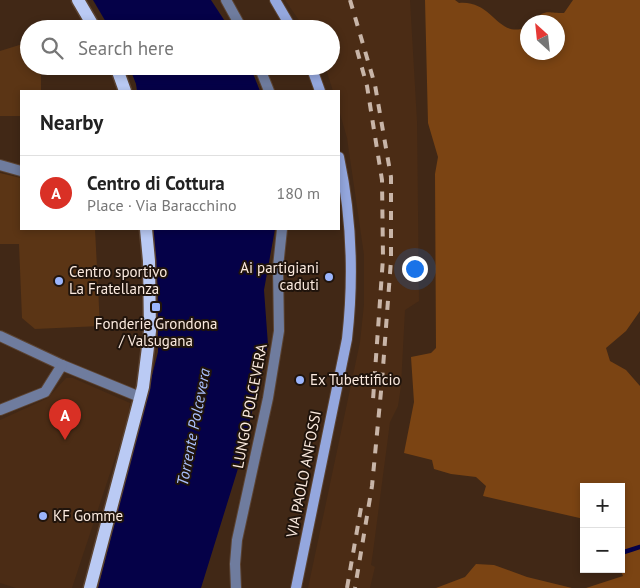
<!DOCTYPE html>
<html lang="en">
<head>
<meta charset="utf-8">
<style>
  body { margin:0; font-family:"PT Sans",sans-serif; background:#f2f2f2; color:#222 }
  .controls { position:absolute; right:15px; bottom:15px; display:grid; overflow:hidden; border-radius:0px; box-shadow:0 2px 8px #0003 }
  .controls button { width:45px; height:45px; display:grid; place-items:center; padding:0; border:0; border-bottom:1px solid #e0e0e0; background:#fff; color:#222; font:25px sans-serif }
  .compass { position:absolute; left:520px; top:15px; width:45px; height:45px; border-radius:50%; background:#fff; box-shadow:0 2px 8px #0003; rotate:333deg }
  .you { position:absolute; left:414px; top:268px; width:18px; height:18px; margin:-12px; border:4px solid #fff; border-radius:50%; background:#1a73e8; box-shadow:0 0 0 8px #1a73e833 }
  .badge { display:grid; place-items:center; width:32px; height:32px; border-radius:50%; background:#d93025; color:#fff; font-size:16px; font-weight:700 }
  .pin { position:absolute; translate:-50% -41px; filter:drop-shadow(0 1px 2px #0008) }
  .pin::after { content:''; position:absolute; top:26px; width:18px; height:15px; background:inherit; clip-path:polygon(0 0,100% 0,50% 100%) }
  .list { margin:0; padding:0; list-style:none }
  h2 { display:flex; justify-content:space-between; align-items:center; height:65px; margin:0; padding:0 20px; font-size:21px }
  h2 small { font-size:16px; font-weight:400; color:#767676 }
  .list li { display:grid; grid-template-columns:32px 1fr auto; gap:15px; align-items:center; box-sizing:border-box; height:75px; padding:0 20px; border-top:1px solid #e0e0e0 }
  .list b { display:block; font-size:19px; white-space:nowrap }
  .list p { margin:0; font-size:16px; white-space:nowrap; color:#767676 }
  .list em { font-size:16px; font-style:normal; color:#767676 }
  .icon { flex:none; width:28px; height:28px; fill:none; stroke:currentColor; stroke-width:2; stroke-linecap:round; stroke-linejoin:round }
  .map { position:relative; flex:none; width:640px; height:588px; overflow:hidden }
  .search { position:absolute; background:#fff; box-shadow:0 2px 8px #0003; left:20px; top:20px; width:320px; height:55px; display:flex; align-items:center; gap:12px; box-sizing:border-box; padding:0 18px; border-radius:28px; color:#767676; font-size:19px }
  .panel { position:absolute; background:#fff; box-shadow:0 2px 8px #0003; left:20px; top:90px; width:320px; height:140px; border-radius:0px }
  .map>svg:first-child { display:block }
  .built { fill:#4b2c15 }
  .green { fill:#5b3515 }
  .forest { fill:#7b4413 }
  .water { fill:#050148 }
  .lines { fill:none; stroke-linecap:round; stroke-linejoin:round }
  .stream { stroke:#050148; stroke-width:4.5 }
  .street-casing { stroke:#5b4332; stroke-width:12 }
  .secondary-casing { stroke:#5b4332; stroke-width:12 }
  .primary-casing { stroke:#5b4332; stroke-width:15 }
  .street { stroke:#6f7c9e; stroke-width:10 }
  .secondary { stroke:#94a7de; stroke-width:10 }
  .primary { stroke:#bacaf4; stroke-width:12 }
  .rail { stroke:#c8b5a8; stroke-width:4; stroke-dasharray:9 9; stroke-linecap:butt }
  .poi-dot { fill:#9bb5fd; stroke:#20140c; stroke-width:2 }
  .labels { text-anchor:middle; stroke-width:4; stroke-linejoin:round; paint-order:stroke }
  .poi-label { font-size:15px; fill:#fbeadf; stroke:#20140c; text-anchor:start }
  .street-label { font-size:15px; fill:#fbeadf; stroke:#20140c }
  .water-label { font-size:16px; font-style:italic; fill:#aac0fd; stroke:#20140c }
</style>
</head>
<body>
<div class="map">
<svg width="640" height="588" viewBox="0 0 640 588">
  <rect width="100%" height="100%" fill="#412816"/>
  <g class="built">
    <path d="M285,0H410L417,121L419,301L405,310L401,386L398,406L390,422L373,552L371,565L375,567L370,588H308L360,342L364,304V255L347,138L339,110V91H333L325,66H331V29H305Z"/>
    <path d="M66,378H73L130,403L127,422L72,588H16L0,583V420L48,398Z"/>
  </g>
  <g class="green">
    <path d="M29,42V66H84L86,72L41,74V91H21V116H0V51Z"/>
    <path d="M0,173L21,178V229H95L100,326L35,329L22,318L19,244H0Z"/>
  </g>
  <g class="forest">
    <path d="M425,0H455L459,3C494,0 497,40 527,27L528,52H558V22H532C546,8 546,13 564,13L573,0H640V311L626,331L606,348L610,361L626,370L640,386V588H586L623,576L620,569H621V487H584V519L483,496L486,486L476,477L451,474L434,469L432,460L404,453L414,402L411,357L431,353L436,348L435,174L438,157L428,123Z"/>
    <path d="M476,564L494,565L527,577L572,588H436L465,577Z"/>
  </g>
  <g class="water">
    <path d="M93,0H211L230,29H110Z"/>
    <path d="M129,66H250L260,91H137L136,84Z"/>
    <path d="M153,229H275L264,290L268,345L240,462L201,588H98L158,352V289Z"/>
  </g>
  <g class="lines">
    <path class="stream" d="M621,553L640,547"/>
    <defs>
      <g id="street">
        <path d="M226,0L242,29"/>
        <path d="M259,66L269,91"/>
        <path d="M0,165L21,171"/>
        <path d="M0,336L62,365L140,397"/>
        <path d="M0,410L45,392L62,365"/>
        <path d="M236,588L235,564L237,540L268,398L279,331L278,267L282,229"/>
      </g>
      <g id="secondary">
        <path d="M275,0L292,29"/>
        <path d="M311,66L320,91"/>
        <path d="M296,588L347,339C354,277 352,218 339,157"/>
      </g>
      <g id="primary">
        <path d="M78,0L95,29"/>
        <path d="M116,66L125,91"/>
        <path d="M90,588L143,387L150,331L149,261L146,229"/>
      </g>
    </defs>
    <use href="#street" class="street-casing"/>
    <use href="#secondary" class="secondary-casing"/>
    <use href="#primary" class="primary-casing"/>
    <use href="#street" class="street"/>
    <use href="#secondary" class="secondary"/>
    <use href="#primary" class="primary"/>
    <g class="rail">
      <path d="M350,0L375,85L391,177V260L382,381L372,486L355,588"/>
      <path d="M357,50L367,86L382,180L383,258L373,400"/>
      <path d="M347,588L362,502"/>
    </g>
  </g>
  <g class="poi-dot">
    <circle cx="329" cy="277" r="5"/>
    <circle cx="59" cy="281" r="5"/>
    <rect x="151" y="302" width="10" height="10" rx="2.5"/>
    <circle cx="300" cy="380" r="5"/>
    <circle cx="43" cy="516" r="5"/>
  </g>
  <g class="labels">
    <g class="poi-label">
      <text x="319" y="273" text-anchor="end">Ai partigiani<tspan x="319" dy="17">caduti</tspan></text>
      <text x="69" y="277">Centro sportivo<tspan x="69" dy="17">La Fratellanza</tspan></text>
      <text x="156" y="329" text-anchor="middle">Fonderie Grondona<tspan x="156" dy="17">/ Valsugana</tspan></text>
      <text x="310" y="385">Ex Tubettificio</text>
      <text x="53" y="521">KF Gomme</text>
    </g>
    <g class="street-label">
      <text transform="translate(250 406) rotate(-79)" y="5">LUNGO POLCEVERA</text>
      <text transform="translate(304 474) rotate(-79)" y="5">VIA PAOLO ANFOSSI</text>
    </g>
    <g class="water-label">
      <text transform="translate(193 427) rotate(-79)" y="6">Torrente Polcevera</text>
    </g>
  </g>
</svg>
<div class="controls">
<button>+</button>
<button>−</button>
</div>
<svg class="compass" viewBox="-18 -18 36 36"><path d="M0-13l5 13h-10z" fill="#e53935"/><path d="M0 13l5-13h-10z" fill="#767676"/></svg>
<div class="you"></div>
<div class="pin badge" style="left:65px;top:440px">A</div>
<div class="search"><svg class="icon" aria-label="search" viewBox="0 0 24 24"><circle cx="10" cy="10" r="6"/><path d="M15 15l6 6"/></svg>Search here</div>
<section class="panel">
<h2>Nearby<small></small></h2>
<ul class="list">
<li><span class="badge">A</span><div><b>Centro di Cottura</b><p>Place · Via Baracchino</p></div><em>180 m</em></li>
</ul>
</section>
</div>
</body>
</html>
